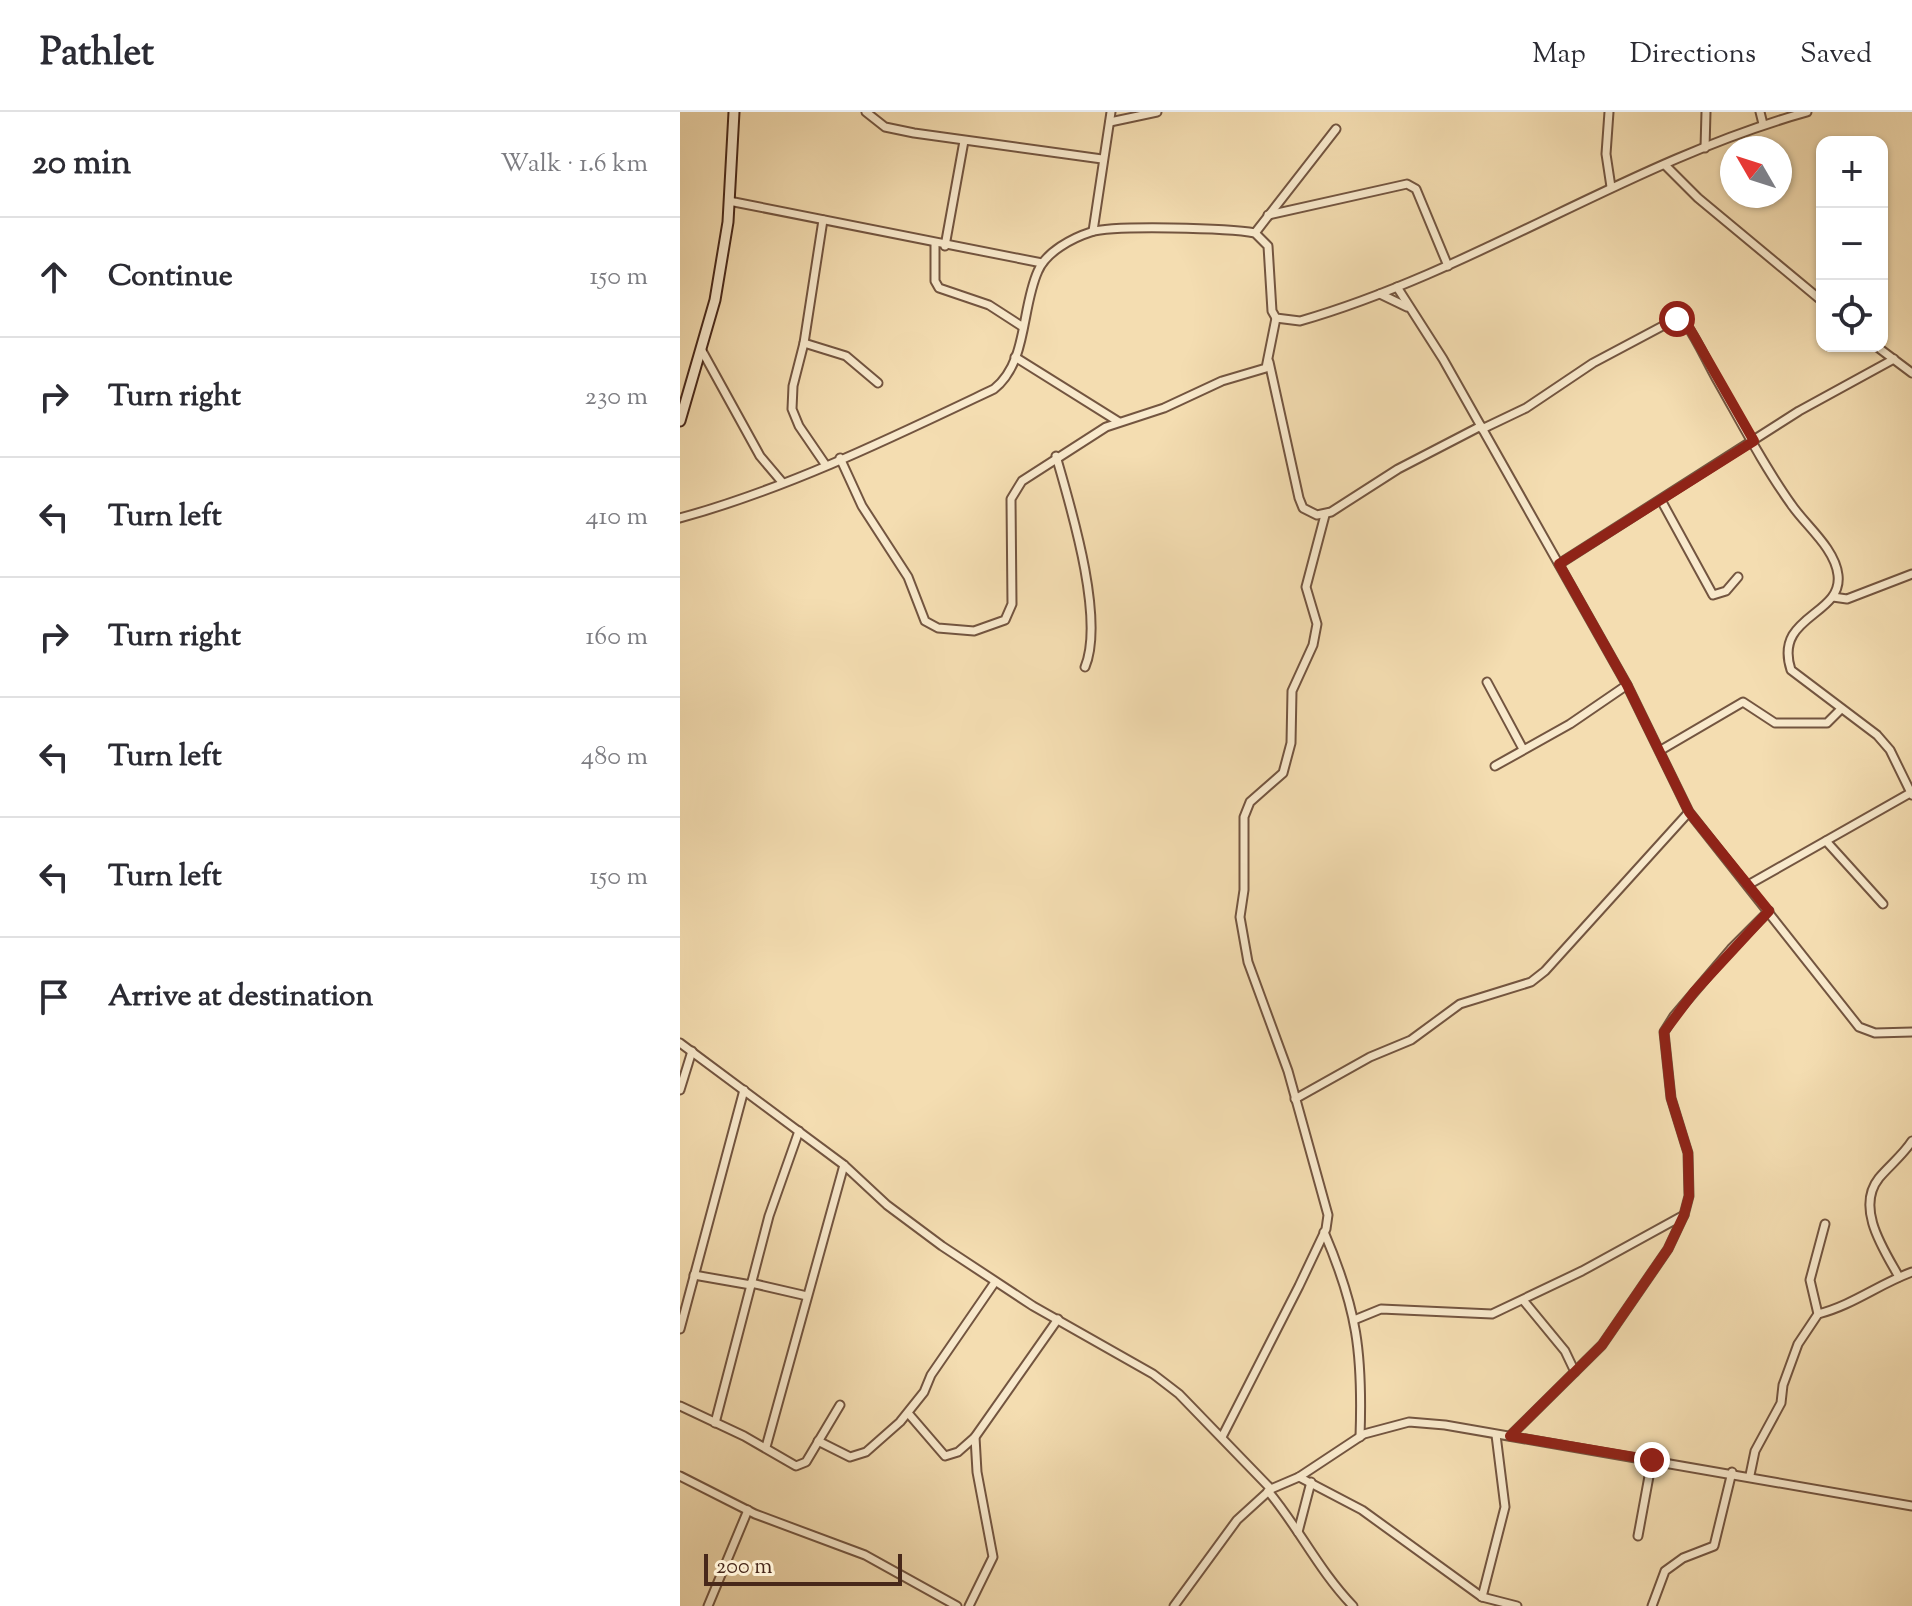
<!DOCTYPE html>
<html lang="en">
<head>
<meta charset="utf-8">
<style>
  body { margin:0; font-family:"Sorts Mill Goudy",serif; background:#f7f7f7; color:#2b2b33 }
  .controls { position:absolute; right:24px; top:24px; display:grid; overflow:hidden; border-radius:16px; box-shadow:0 2px 6px #0004 }
  .controls button { width:72px; height:72px; display:grid; place-items:center; padding:0; border:0; border-bottom:2px solid #e1e1e2; background:#fff; color:#2b2b33; font:40px sans-serif }
  .compass { position:absolute; left:1040px; top:24px; width:72px; height:72px; border-radius:50%; background:#fff; box-shadow:0 2px 6px #0004; rotate:309deg }
  .scale { position:absolute; left:24px; bottom:20px; width:198px; box-sizing:border-box; padding-left:8px; border:4px solid #48281a; border-top:0; font-size:22px; line-height:28px; white-space:nowrap; color:#48281a; -webkit-text-stroke:6px #f8e9cc; paint-order:stroke }
  .stop { position:absolute; width:24px; height:24px; margin:-18px; border:6px solid #8f2418; border-radius:50%; background:#fff }
  .stop.end { background:#8f2418; border-color:#fff; box-shadow:0 2px 8px #0008 }
  .list { margin:0; padding:0; list-style:none }
  h2 { display:flex; justify-content:space-between; align-items:center; height:104px; margin:0; padding:0 32px; font-size:34px }
  h2 small { font-size:26px; font-weight:400; color:#7c7c81 }
  .list li { display:grid; grid-template-columns:52px 1fr auto; gap:24px; align-items:center; box-sizing:border-box; height:120px; padding:0 32px; border-top:2px solid #e1e1e2 }
  .list b { display:block; font-size:30px; white-space:nowrap }
  .list em { font-size:26px; font-style:normal; color:#7c7c81 }
  .icon { flex:none; width:44px; height:44px; fill:none; stroke:currentColor; stroke-width:2; stroke-linecap:round; stroke-linejoin:round }
  .map { position:relative; flex:none; width:1232px; height:1494px; overflow:hidden }
  header { display:flex; align-items:center; gap:48px; box-sizing:border-box; height:112px; padding:0 40px; background:#fff; border-bottom:2px solid #e1e1e2 }
  header strong { font-size:38px }
  nav { display:flex; gap:44px; margin-inline-start:auto; font-size:28px }
  main { display:flex }
  aside { flex:1; background:#fff }
  .map>svg:first-child { display:block }
  .lines { fill:none; stroke-linecap:round; stroke-linejoin:round }
  .minor-casing { stroke:#735540; stroke-width:11 }
  .secondary-casing { stroke:#48281a; stroke-width:13 }
  .minor { stroke:#f8e9cc; stroke-width:7 }
  .secondary { stroke:#f8e9cc; stroke-width:9 }
  .route { stroke:#8f2418; stroke-width:10 }
</style>
</head>
<body>
<header>
<strong>Pathlet</strong>
<nav><a>Map</a><a>Directions</a><a>Saved</a></nav>
</header>
<main>
<aside>
<h2>20 min<small>Walk · 1.6 km</small></h2>
<ul class="list">
<li><svg class="icon" aria-label="ahead" viewBox="0 0 24 24"><path d="M12 20V5M6 11l6-6 6 6"/></svg><div><b>Continue</b></div><em>150 m</em></li>
<li><svg class="icon" aria-label="right" viewBox="0 0 24 24"><path d="M7 20v-9h11M14 6l5 5-5 5"/></svg><div><b>Turn right</b></div><em>230 m</em></li>
<li><svg class="icon" aria-label="left" viewBox="0 0 24 24"><path d="M17 20v-9H6M10 6l-5 5 5 5"/></svg><div><b>Turn left</b></div><em>410 m</em></li>
<li><svg class="icon" aria-label="right" viewBox="0 0 24 24"><path d="M7 20v-9h11M14 6l5 5-5 5"/></svg><div><b>Turn right</b></div><em>160 m</em></li>
<li><svg class="icon" aria-label="left" viewBox="0 0 24 24"><path d="M17 20v-9H6M10 6l-5 5 5 5"/></svg><div><b>Turn left</b></div><em>480 m</em></li>
<li><svg class="icon" aria-label="left" viewBox="0 0 24 24"><path d="M17 20v-9H6M10 6l-5 5 5 5"/></svg><div><b>Turn left</b></div><em>150 m</em></li>
<li><svg class="icon" aria-label="arrive" viewBox="0 0 24 24"><path d="M6 21V4h12l-3 4 3 4H6"/></svg><div><b>Arrive at destination</b></div></li>
</ul>
</aside>
<div class="map">
<svg width="1232" height="1494" viewBox="0 0 1232 1494">
  <rect width="100%" height="100%" fill="#f4ddb1"/>
  <filter id="stains"><feTurbulence type="fractalNoise" baseFrequency=".0025" numOctaves="4"/><feColorMatrix values="0 0 0 0 .2 0 0 0 0 .09 0 0 0 0 .02 0 0 0 .5 -.17"/></filter>
  <radialGradient id="worn" r=".72"><stop offset=".6" stop-color="#630" stop-opacity="0"/><stop offset="1" stop-color="#630" stop-opacity=".3"/></radialGradient>
  <g class="lines">
    <defs>
      <g id="minor">
        <path d="M186,0L205,15L234,21L422,47"/>
        <path d="M929,0L926,42L931,75"/>
        <path d="M1080,0L1083,12"/>
        <path d="M430,10L477,0"/>
        <path d="M1025,36L1026,0"/>
        <path d="M985,53L1018,86L1142,189"/>
        <path d="M49,89L362,151"/>
        <path d="M588,103L727,72L736,77L768,154"/>
        <path d="M143,108L124,231L113,274L112,297L119,314L145,352"/>
        <path d="M413,119L431,0"/>
        <path d="M575,121L656,17"/>
        <path d="M255,133V169L259,176L309,193L343,215"/>
        <path d="M265,134L284,29"/>
        <path d="M717,175L763,247L947,573L1009,700L1179,915L1195,921L1232,920"/>
        <path d="M700,182L727,195"/>
        <path d="M124,231L166,244L198,271"/>
        <path d="M1196,234L1232,261"/>
        <path d="M21,237L80,344L102,370"/>
        <path d="M335,245L439,310"/>
        <path d="M589,250L619,386L623,396L637,403L651,400L718,357L801,314"/>
        <path d="M802,317L846,296L913,251L992,209L1001,208L1006,212C1018,229 1026,248 1036,266C1060,308 1083,353 1111,392C1125,413 1155,436 1158,463C1163,504 1093,503 1111,558L1197,623L1210,638L1232,683"/>
        <path d="M376,344C391,396 425,507 405,555"/>
        <path d="M160,346L182,394L228,465L245,509L258,516L294,519L325,508L332,492L331,387L342,369L426,315L484,296L542,269L586,256L596,206"/>
        <path d="M981,388L1033,483L1046,479L1058,465"/>
        <path d="M0,406C109,376 213,325 314,277C348,250 341,196 358,159C366,140 392,126 411,120C433,113 549,116 575,121L588,134L592,199L596,206L620,209C797,158 950,49 1127,0"/>
        <path d="M879,452L1119,299L1214,247"/>
        <path d="M1153,485L1167,487L1232,462"/>
        <path d="M807,570L843,637"/>
        <path d="M981,638L1063,590L1095,611H1147L1161,597"/>
        <path d="M815,654L890,612L947,573"/>
        <path d="M1146,729L1203,792"/>
        <path d="M1068,773L1232,680"/>
        <path d="M0,931L164,1053L207,1093L262,1134L353,1194L473,1262L499,1282L591,1377"/>
        <path d="M0,978L12,939"/>
        <path d="M615,987L690,945L731,928L780,892L851,870L865,859L1009,700"/>
        <path d="M644,1120C677,1197 683,1241 680,1325"/>
        <path d="M14,1163L71,1173"/>
        <path d="M1219,1165C1204,1138 1175,1096 1199,1066C1210,1053 1223,1043 1232,1029"/>
        <path d="M71,1171L127,1184"/>
        <path d="M843,1188L885,1239L895,1260"/>
        <path d="M1138,1202L1130,1168L1145,1112"/>
        <path d="M674,1208L701,1197L812,1202L902,1159L1004,1103"/>
        <path d="M0,1217L64,978"/>
        <path d="M0,1294L64,1324L116,1354L126,1350L160,1293"/>
        <path d="M228,1301L265,1344L278,1340L295,1325"/>
        <path d="M35,1311L89,1104L119,1019"/>
        <path d="M830,1324L922,1233L988,1137L1004,1103L1009,1084L1008,1041L991,986L984,920L994,904L1051,837L1089,799"/>
        <path d="M542,1325L619,1174L646,1117L648,1103L608,959L568,850L560,805L564,778V705L570,690L603,661L611,631L612,579L633,533L637,512L626,475L645,403"/>
        <path d="M138,1329L170,1345L186,1340L220,1310L244,1280L251,1263L315,1170"/>
        <path d="M86,1335L164,1053"/>
        <path d="M1070,1363L1075,1339L1101,1291L1103,1273L1118,1232L1138,1202C1173,1193 1199,1172 1232,1160"/>
        <path d="M0,1364L75,1402L185,1443L277,1494"/>
        <path d="M619,1365L682,1398L802,1485L837,1494"/>
        <path d="M588,1379C619,1416 639,1459 673,1494"/>
        <path d="M618,1420L631,1370"/>
        <path d="M958,1424L972,1348"/>
        <path d="M802,1485L825,1395L816,1323"/>
        <path d="M28,1494L68,1398"/>
        <path d="M289,1494L313,1445L297,1360L295,1325L378,1207"/>
        <path d="M494,1494L557,1408L591,1377L619,1365L684,1322L729,1310L765,1313L1232,1394"/>
        <path d="M972,1494L985,1459L1003,1446L1034,1434L1052,1360"/>
      </g>
      <path id="secondary" d="M0,309L35,188L48,110L54,0"/>
    </defs>
    <use href="#minor" class="minor-casing"/>
    <use href="#secondary" class="secondary-casing"/>
    <use href="#minor" class="minor"/>
    <use href="#secondary" class="secondary"/>
  </g>
  <g class="lines">
    <path class="route" d="M972,1348L830,1324L922,1233L988,1137L1004,1103L1009,1084L1008,1041L991,986L984,920L1014,880L1089,799L1009,700L947,573L879,452L1074,329L1010,217L997,207"/>
  </g>
  <rect width="100%" height="100%" filter="url(#stains)"/>
  <rect width="100%" height="100%" fill="url(#worn)"/>
</svg>
<div class="controls">
<button>+</button>
<button>−</button>
<button><svg class="icon" aria-label="locate" viewBox="0 0 24 24"><circle cx="12" cy="12" r="6"/><path d="M12 2v4M12 18v4M2 12h4M18 12h4"/></svg></button>
</div>
<svg class="compass" viewBox="-18 -18 36 36"><path d="M0-13l5 13h-10z" fill="#e53935"/><path d="M0 13l5-13h-10z" fill="#7c7c81"/></svg>
<div class="scale">200 m</div>
<div class="stop" style="left:997px;top:207px"></div>
<div class="stop end" style="left:972px;top:1348px"></div>
</div>
</main>
</body>
</html>
